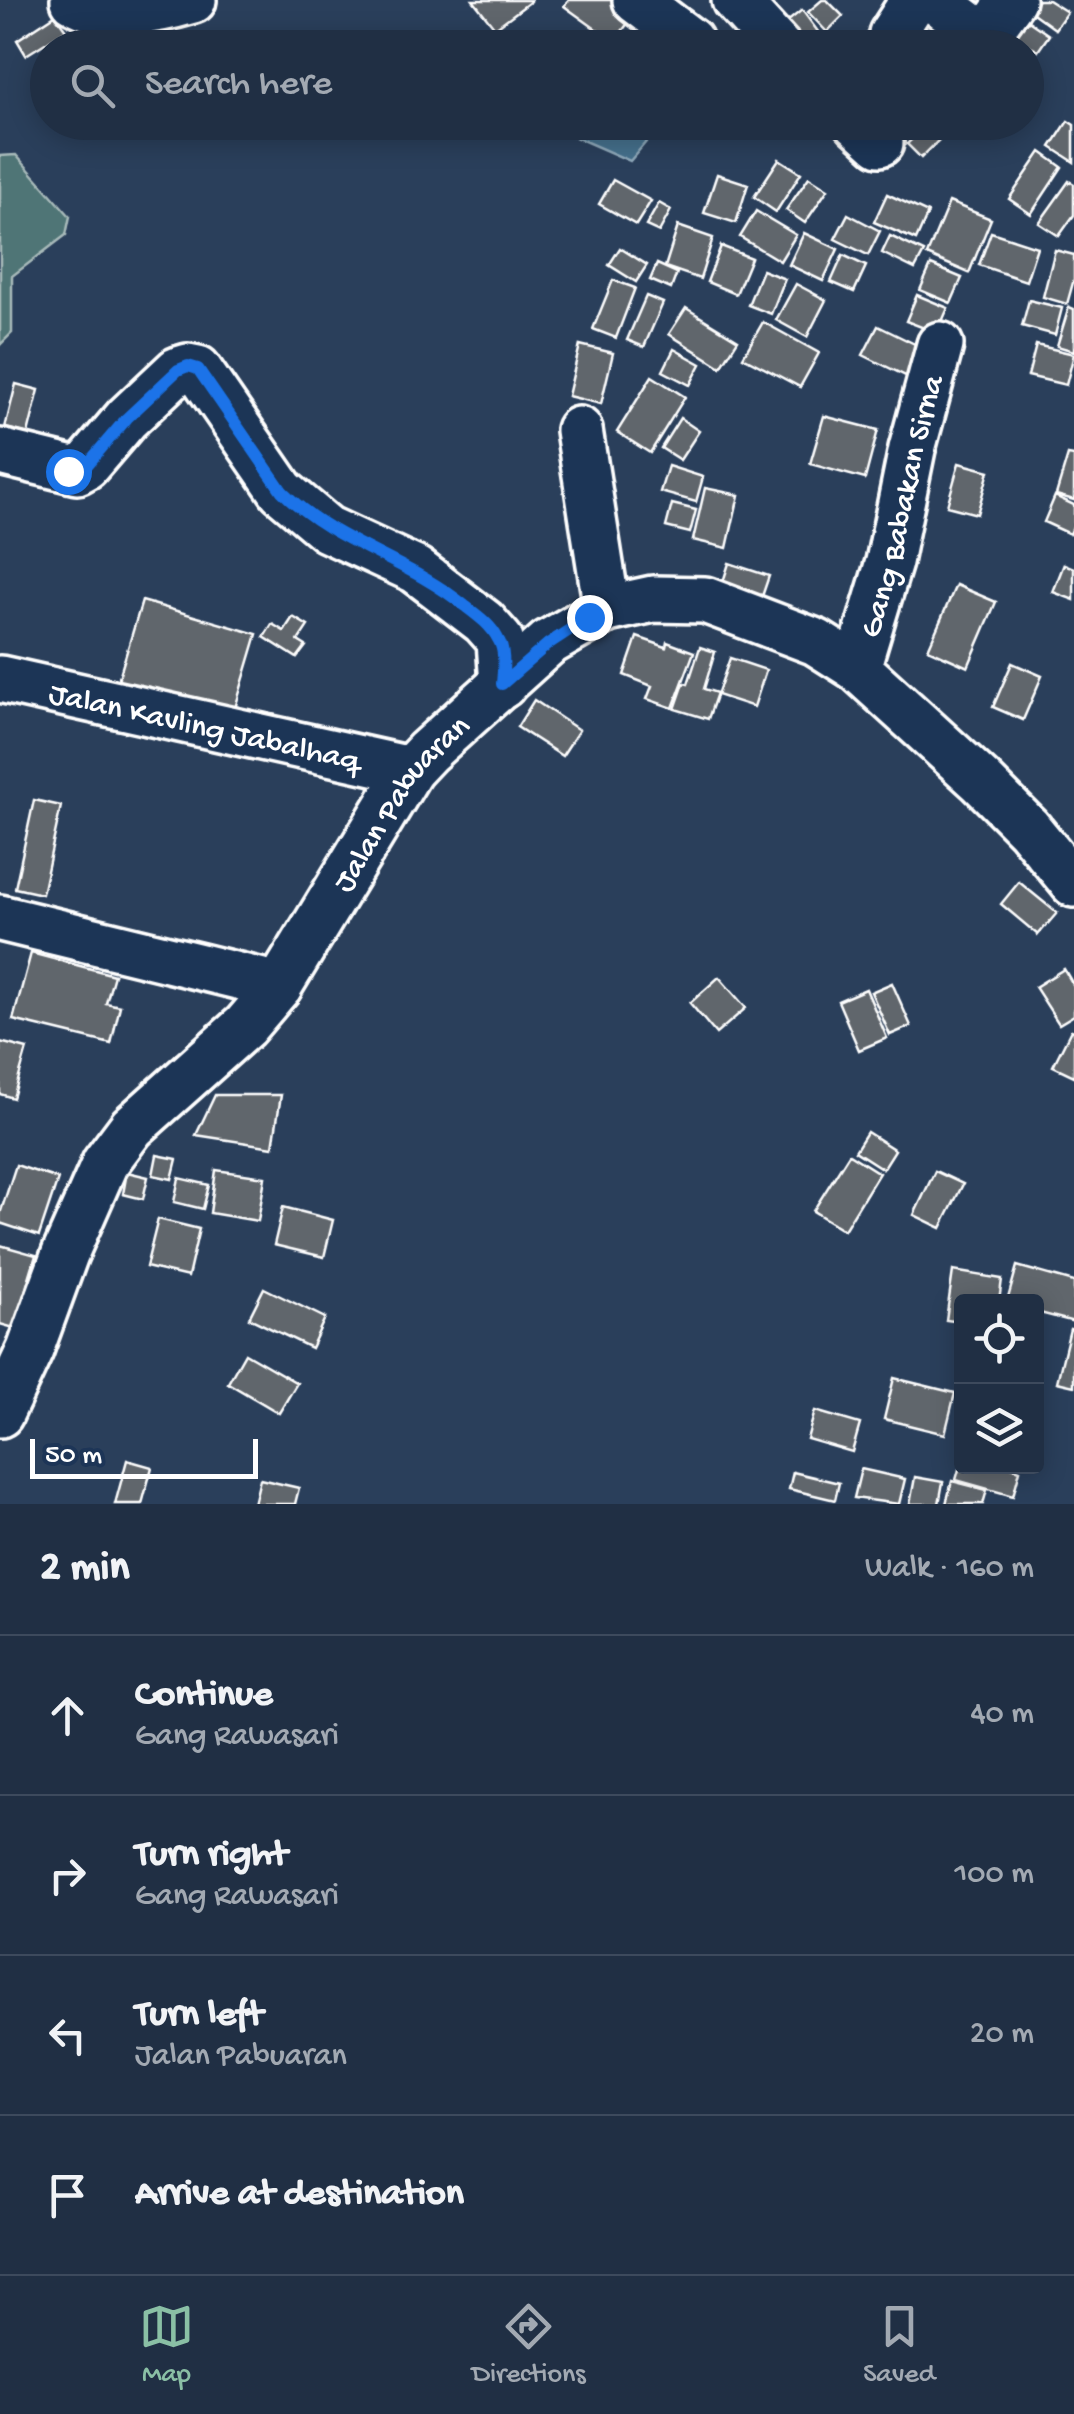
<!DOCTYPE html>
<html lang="en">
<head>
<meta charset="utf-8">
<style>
  body { margin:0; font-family:"Gochi Hand",sans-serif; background:#28374b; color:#f1f3f6 }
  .controls { position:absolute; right:30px; bottom:30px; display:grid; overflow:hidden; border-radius:10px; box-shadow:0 5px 25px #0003 }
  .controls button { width:90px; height:90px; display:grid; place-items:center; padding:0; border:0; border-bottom:2px solid #3d4a5d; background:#202f44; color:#f1f3f6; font:50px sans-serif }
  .scale { position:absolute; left:30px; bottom:25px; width:228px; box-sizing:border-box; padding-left:10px; border:5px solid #fff; border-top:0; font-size:28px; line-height:35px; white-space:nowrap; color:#fff; -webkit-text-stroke:8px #1d3557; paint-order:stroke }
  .stop { position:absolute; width:30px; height:30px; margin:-22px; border:8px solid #1a73e8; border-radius:50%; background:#fff }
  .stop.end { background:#1a73e8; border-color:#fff; box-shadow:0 2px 10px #0008 }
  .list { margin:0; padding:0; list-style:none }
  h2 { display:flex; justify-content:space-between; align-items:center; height:130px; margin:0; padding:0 40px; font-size:42px }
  h2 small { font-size:32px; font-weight:400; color:#a2a9b2 }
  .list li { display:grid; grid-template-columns:65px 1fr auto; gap:30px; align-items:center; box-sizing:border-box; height:160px; padding:0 40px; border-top:2px solid #3d4a5d }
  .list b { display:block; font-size:38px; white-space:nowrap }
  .list p { margin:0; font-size:32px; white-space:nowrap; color:#a2a9b2 }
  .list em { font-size:32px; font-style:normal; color:#a2a9b2 }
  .icon { flex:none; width:55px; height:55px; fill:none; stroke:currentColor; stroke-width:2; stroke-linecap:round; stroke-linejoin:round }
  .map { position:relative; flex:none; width:1074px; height:1504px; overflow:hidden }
  .search { position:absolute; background:#202f44; box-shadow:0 5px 25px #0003; left:30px; right:30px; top:30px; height:110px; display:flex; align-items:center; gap:25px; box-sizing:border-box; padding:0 35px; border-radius:55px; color:#a2a9b2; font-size:38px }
  .sheet { height:770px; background:#202f44 }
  nav { display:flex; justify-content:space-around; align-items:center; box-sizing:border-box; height:140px; border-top:2px solid #3d4a5d; background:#202f44; font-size:28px; color:#a2a9b2 }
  nav a { display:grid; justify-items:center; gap:5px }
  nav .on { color:#8abfa5 }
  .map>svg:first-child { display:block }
  .green { fill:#507576; stroke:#a8baba; stroke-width:2.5 }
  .water { fill:#456f8c; stroke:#8fa9ba; stroke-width:2.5 }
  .building { fill:#60666c; stroke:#fff; stroke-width:2.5 }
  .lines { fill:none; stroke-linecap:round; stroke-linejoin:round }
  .minor-casing { stroke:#fff; stroke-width:52 }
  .minor { stroke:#1d3557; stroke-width:45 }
  .route { stroke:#1a73e8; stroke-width:12 }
  .labels { text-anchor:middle; stroke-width:8; stroke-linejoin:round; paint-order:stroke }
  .street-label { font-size:32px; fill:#fff; stroke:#1d3557 }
</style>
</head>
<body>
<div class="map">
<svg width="1074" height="1504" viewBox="0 0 1074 1504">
  <rect width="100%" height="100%" fill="#2a3f5b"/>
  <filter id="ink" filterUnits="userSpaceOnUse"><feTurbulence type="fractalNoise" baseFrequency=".01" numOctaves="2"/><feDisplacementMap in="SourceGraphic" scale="20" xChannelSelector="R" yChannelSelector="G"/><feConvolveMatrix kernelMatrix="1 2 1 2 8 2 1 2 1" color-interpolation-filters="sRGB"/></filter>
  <g filter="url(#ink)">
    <path class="green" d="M16,155L70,216L66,235L12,276V333L0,345V156Z"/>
    <path class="water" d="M551,123V122L662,123L630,161L550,126Z"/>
    <g class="building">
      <path d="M473,0H531V1L495,28Z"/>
      <path d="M569,0H622L637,11L614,42L564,6Z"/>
      <path d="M822,0H827L843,16L827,32L808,12Z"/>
      <path d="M1038,0H1048L1067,12L1055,29L1030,11Z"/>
      <path d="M802,10L819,33L800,48L772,34Z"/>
      <path d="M55,15L66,30L26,55L17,40Z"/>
      <path d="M1024,18L1049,35L1038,51L1012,34Z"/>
      <path d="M1068,121L1074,125V162L1051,147Z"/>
      <path d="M929,122L943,136L921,158L907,144Z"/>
      <path d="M1041,152L1062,167L1031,214L1009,199Z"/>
      <path d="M779,159L801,173L776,212L754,197Z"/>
      <path d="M717,174L748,184L736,223L704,213Z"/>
      <path d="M809,177L828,189L805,223L786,210Z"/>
      <path d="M613,180L651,201L636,225L599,204Z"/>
      <path d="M1069,181L1074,184V215L1059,236L1039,223Z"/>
      <path d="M887,194L928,213L916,240L874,222Z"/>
      <path d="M949,202L991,219L969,273L927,255Z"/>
      <path d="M659,203L671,210L659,232L646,226Z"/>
      <path d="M756,211L796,235L780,261L740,237Z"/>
      <path d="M848,214L880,231L868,255L835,239Z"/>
      <path d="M678,226L713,238L700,279L665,267Z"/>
      <path d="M991,232L1037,247L1026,281L979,265Z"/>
      <path d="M804,233L838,249L823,281L789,265Z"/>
      <path d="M890,236L924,252L915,269L882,253Z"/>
      <path d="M721,246L751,258L736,294L707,282Z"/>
      <path d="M620,248L647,265L636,282L609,265Z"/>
      <path d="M1055,250L1074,255V279L1067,304L1043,297Z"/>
      <path d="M843,255L866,266L854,292L831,282Z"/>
      <path d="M657,264L677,273L671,289L650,280Z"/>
      <path d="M931,265L962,278L951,303L920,290Z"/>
      <path d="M762,270L785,279L771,314L748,305Z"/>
      <path d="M613,280L635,288L616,338L593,329Z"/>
      <path d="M796,284L826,300L807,337L776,320Z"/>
      <path d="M917,295L948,308L937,333L906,321Z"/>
      <path d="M646,296L663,303L644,347L627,340Z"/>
      <path d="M1029,300L1062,308L1055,335L1022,326Z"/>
      <path d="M1069,307L1074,309V351L1057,346Z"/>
      <path d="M686,308L738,340L721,367L669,334Z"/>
      <path d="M763,322L819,353L800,387L743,357Z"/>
      <path d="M878,326L929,351L914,380L863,355Z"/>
      <path d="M580,345L613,353L601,404L568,396Z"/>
      <path d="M1036,345L1074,354L1066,385L1028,376Z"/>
      <path d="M674,349L701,364L690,385L663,371Z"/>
      <path d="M652,376L685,397L650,453L617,432Z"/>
      <path d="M16,384L39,390L28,434L5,428Z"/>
      <path d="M824,416L878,430L865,479L810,464Z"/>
      <path d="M680,418L699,431L680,460L661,448Z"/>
      <path d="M1068,455L1074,456V500L1056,495Z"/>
      <path d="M959,463L989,471L977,514L947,506Z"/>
      <path d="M668,466L703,477L696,502L660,492Z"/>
      <path d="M705,488L739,495L727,548L693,540Z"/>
      <path d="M1055,496L1074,505V525L1070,534L1044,522Z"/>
      <path d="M672,504L696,510L690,533L666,527Z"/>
      <path d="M729,563L769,576L756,614L717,601Z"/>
      <path d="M1064,564L1074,568V600L1053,592Z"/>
      <path d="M956,585L996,602L968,667L928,649Z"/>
      <path d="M142,601L257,634L233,715L118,681Z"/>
      <path d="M293,617L308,626L298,641L306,646L297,658L264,637L272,624L284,631Z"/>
      <path d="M637,637L666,647L667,642L694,652L673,708L647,699L652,686L624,675Z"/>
      <path d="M700,647L715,652L704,689L717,693L708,719L675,709L684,683L688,684Z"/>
      <path d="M730,658L766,670L754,707L717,695Z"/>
      <path d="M1012,663L1042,676L1023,720L993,707Z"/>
      <path d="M534,700L579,730L562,756L517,727Z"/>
      <path d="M34,800L61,806L42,894L15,888Z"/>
      <path d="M1019,882L1057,913L1038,935L1001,904Z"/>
      <path d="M31,953L114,975L106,1003L120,1006L111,1044L13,1020Z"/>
      <path d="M1064,969L1074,986V1015L1059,1024L1035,987Z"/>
      <path d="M719,977L746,1008L716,1034L690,1003Z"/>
      <path d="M892,983L911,1026L890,1035L871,992Z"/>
      <path d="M866,989L887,1038L859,1050L838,1001Z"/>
      <path d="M1071,1030L1074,1031V1076L1053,1066Z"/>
      <path d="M0,1042L27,1049L13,1098L0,1094Z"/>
      <path d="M215,1095H281L273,1147L196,1135Z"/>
      <path d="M867,1132L895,1150L883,1169L855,1151Z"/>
      <path d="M849,1154L879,1173L844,1230L813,1211Z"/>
      <path d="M157,1155L177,1159L172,1179L153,1175Z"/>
      <path d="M16,1165L58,1179L39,1236L0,1223V1214Z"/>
      <path d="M216,1170L265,1177L258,1221L210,1213Z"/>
      <path d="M935,1171L963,1184L941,1228L914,1215Z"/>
      <path d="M127,1172L148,1177L143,1199L123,1194Z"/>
      <path d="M179,1178L209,1185L203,1209L174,1202Z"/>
      <path d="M283,1207L333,1220L324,1257L274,1245Z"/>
      <path d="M158,1219L199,1229L188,1277L146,1267Z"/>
      <path d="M0,1245L36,1255L14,1328L0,1324Z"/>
      <path d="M1017,1266L1074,1282V1322L1036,1312V1302H1007Z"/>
      <path d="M953,1271L1002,1279L999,1302H962V1322L946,1320Z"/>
      <path d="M264,1288L325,1318L311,1348L249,1318Z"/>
      <path d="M1070,1329L1074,1330V1386L1057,1382Z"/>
      <path d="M245,1353L297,1383L279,1413L228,1383Z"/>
      <path d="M894,1378L955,1393L945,1434L884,1419Z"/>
      <path d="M815,1411L860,1424L852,1452L807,1439Z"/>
      <path d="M962,1459V1466H1009L1020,1470L1013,1496L956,1480Z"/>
      <path d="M127,1460L152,1467L142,1504H115Z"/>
      <path d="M861,1469L905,1479L899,1504L854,1498Z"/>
      <path d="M793,1472L839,1483L835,1500L789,1489Z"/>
      <path d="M915,1477L943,1482L939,1504H910Z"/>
      <path d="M260,1479L299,1488L295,1504H254Z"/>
      <path d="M952,1481L987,1490L983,1504H946Z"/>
    </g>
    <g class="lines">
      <defs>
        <g id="minor">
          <path d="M74,0C109,21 156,11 193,0"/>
          <path d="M636,0L690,41"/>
          <path d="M735,0L779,48"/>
          <path d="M936,0L985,37L977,48"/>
          <path d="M985,37L1012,0"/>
          <path d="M893,48L892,34L914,0"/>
          <path d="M857,122L880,143"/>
          <path d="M579,430L607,609"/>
          <path d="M0,452L77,471L86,466L127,418L178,370L188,367L198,369L282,491L327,529L416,570L484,622L500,640L503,685"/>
          <path id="s1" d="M857,668L889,562L912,449L940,345"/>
          <path id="s2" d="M0,679L410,770"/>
          <path d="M0,918L279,986"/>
          <path id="s3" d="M0,1414L30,1350L65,1254L105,1163L132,1127L245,1026L279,986L410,770L427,752L548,643L607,609L653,599L705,600L816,642L857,668L981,781L1028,828L1074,884"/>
        </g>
      </defs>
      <use href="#minor" class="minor-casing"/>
      <use href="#minor" class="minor"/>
    </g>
  </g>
  <g class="lines" filter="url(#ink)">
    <path class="route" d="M68,471H78L86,466L127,418L178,370L188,366L198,369L282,491C334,544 408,559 465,606C477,615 491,625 498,639C506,651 503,670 502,684L548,644L589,617"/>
  </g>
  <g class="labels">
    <g class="street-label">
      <text dy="11" stroke="none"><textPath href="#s1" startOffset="168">Gang Babakan Sirna</textPath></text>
      <text dy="11" stroke="none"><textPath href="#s2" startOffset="210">Jalan Kavling Jabalhaq</textPath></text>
      <text dy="11" stroke="none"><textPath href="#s3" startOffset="742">Jalan Pabuaran</textPath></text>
    </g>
  </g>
</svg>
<div class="controls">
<button><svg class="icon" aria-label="locate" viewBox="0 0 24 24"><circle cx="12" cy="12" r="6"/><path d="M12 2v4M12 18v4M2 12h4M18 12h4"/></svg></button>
<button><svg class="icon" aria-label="layers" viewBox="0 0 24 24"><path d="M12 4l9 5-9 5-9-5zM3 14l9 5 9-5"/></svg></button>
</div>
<div class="scale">50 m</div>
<div class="stop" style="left:68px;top:471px"></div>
<div class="stop end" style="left:589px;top:617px"></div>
<div class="search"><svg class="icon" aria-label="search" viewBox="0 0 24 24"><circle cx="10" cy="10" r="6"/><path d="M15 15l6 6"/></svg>Search here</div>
</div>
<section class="sheet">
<h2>2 min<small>Walk · 160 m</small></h2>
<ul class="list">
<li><svg class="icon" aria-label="ahead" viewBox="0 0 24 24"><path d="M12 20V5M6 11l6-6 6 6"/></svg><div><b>Continue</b><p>Gang Rawasari</p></div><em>40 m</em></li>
<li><svg class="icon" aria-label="right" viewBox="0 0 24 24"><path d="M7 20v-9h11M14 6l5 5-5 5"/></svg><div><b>Turn right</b><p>Gang Rawasari</p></div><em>100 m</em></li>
<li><svg class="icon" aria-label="left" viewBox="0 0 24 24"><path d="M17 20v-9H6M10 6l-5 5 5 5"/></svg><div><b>Turn left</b><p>Jalan Pabuaran</p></div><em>20 m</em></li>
<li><svg class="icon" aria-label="arrive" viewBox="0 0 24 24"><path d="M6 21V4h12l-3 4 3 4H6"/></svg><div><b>Arrive at destination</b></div></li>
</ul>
</section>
<nav>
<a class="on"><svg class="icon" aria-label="map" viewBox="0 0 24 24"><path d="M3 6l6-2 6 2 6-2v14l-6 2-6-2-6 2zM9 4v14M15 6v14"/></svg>Map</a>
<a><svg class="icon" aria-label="directions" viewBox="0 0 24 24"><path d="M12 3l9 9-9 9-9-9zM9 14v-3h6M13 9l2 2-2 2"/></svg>Directions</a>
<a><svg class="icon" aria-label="saved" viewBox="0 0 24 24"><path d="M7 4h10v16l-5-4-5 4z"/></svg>Saved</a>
</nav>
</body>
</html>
